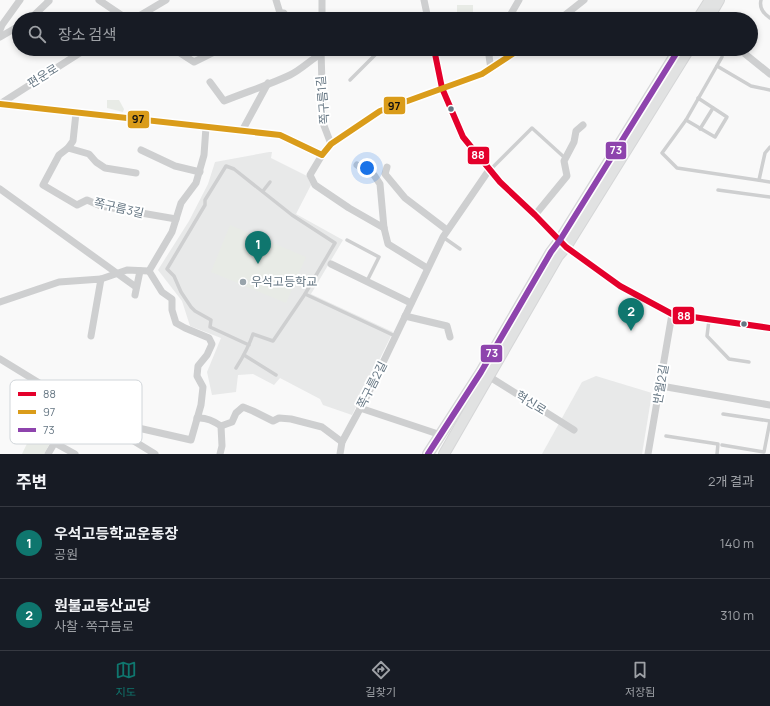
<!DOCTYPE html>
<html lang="ko">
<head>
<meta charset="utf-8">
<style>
  body { margin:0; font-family:Manrope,"Noto Sans KR",sans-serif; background:#20242c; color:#f1f3f6 }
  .you { position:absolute; left:367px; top:168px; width:14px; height:14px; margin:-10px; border:3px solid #fff; border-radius:50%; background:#1a73e8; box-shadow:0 0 0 6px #1a73e833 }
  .badge { display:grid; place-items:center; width:26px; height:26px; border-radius:50%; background:#0f766e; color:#fff; font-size:13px; font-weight:700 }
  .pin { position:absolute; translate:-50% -33px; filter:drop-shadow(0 1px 2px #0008) }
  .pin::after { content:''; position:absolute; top:21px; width:14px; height:12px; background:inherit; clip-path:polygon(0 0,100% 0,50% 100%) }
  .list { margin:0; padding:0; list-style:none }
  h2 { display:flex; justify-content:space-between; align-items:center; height:52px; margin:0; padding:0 16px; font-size:17px }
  h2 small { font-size:13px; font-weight:400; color:#9ea1a6 }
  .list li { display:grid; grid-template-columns:26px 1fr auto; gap:12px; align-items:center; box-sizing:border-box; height:72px; padding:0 16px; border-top:1px solid #363941 }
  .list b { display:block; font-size:15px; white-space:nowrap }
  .list p { margin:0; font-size:13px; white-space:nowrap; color:#9ea1a6 }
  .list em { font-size:13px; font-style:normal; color:#9ea1a6 }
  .icon { flex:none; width:22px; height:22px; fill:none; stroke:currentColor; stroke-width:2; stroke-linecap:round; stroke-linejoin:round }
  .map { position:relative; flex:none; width:770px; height:454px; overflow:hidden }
  .search { position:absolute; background:#171b24; box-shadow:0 2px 6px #0003; left:12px; right:12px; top:12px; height:44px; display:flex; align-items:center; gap:10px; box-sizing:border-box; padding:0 14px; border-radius:22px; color:#9ea1a6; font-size:15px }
  .sheet { height:196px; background:#171b24 }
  nav { display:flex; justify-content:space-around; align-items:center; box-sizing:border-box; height:56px; border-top:1px solid #363941; background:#171b24; font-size:11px; color:#9ea1a6 }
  nav a { display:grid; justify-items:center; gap:2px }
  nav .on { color:#0f766e }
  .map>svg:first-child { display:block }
  .built { fill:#e8e9e9 }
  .green { fill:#e8ebe6 }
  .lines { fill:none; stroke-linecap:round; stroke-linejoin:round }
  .secondary-casing { stroke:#d5d6d7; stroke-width:12 }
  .lane { stroke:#cecfd0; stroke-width:3.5 }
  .street { stroke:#cecfd0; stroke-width:7 }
  .secondary { stroke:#e1e2e2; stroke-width:10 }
  .bus-1-casing { stroke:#fff; stroke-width:9 }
  .bus-2-casing { stroke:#fff; stroke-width:9 }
  .bus-3-casing { stroke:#fff; stroke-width:9 }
  .bus-1 { stroke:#e4002b; stroke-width:6 }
  .bus-2 { stroke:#da9c1a; stroke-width:6 }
  .bus-3 { stroke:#8e44ad; stroke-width:6 }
  .bus-dot { fill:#657683; stroke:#fff; stroke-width:1.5 }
  .poi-dot { fill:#99a4ac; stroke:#fff; stroke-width:1.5 }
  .labels { text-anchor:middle; stroke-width:4; stroke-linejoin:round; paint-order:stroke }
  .street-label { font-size:12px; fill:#657683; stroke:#fff }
  .poi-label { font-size:12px; fill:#657683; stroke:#fff; text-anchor:start }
  .key { fill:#fff; stroke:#d1d6da; stroke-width:1 }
  .key-label { font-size:11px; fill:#657683 }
  .line-badge { stroke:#fff; stroke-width:1.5 }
  .badge-label { font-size:11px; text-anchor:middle; font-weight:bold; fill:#fff }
  .pale-badge-label { font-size:11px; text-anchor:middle; font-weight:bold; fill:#111 }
</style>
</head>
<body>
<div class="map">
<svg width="770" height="454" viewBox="0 0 770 454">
  <rect width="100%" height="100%" fill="#f9f9f9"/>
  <g class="built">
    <path d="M269,152H272L271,158L307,176L311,185L296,214L343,240L311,294L393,332L352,415L323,405L320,399L280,378L274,385L253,374L238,375L236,392L212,395L207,372L221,338L190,326L182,301L158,270L189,221L208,184L215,162Z"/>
    <path d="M596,376L652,393L642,454H542L582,382Z"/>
  </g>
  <g class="green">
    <path d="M457,5H473V12L508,16L507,19H457Z"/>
    <path d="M107,100H119L124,109L123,112L107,108Z"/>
    <path d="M230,225L306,257L286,303L211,272Z"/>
    <path d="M32,433L50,443L44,454H22Z"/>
  </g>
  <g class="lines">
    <defs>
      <g id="secondary">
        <path d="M698,19L710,0"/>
        <path d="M708,19L719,0"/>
        <path d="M428,454L481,372L551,252L560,240L679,49"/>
        <path d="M444,454L558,256L566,247L689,49"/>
      </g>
    </defs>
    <use href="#secondary" class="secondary-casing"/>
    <g class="lane">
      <path d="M761,0C759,8 764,14 770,18"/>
      <path d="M412,19L427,16"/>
      <path d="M722,57L686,120L662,153L677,168L770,182"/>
      <path d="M717,66L751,86L770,90"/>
      <path d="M350,80L381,49"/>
      <path d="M686,120L715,137L727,117L698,98"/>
      <path d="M700,129L713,108"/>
      <path d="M490,170L532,128L565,158"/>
      <path d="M759,180L765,153L770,147"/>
      <path d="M718,190L770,197"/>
      <path d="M263,191L270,182"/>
      <path d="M443,237L460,249"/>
      <path d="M347,240L379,257L367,281"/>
      <path d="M305,294L395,336"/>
      <path d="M709,320L707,336L729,359L749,362"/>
      <path d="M244,355L276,375"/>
      <path d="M236,368C243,357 249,346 253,334L273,341L305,294L335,243L292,215L234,169L226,166L205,200V205L167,269L174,276L181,292L191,307L195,311L211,320L210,327L249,345"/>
      <path d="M666,436L718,444L717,454"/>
      <path d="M722,445L764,452L770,421L723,414"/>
    </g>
    <g class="street">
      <path d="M99,0L127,19"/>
      <path d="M424,0L428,19"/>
      <path d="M280,13H284L287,19"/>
      <path d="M30,19L49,1L48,0"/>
      <path d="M134,19L166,0"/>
      <path d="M274,19L280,13L276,0"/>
      <path d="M322,19V0"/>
      <path d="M508,19L519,0"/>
      <path d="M560,19L584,0"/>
      <path d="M0,30L2,25L20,0"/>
      <path d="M0,37L19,26"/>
      <path d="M174,49L194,62L220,49"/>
      <path d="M321,49L323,123L331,144"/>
      <path d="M434,49L442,88L463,137L500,182L535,215L566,247L620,286L672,314L770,328"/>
      <path d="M739,49L770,74"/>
      <path d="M491,69L489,56L493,49"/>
      <path d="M210,82L224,101C246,92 269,85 290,75C302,69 310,60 321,54"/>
      <path d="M0,104L280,135L322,155L331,144L380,111L482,74L520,49"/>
      <path d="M0,104L86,49"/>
      <path d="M76,113L73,141L68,148L59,155L43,185L77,205L87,200L101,206L176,219"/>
      <path d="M242,131L268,83"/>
      <path d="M68,148L89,154L96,162L105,168L136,173"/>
      <path d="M141,150L175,166L200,172"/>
      <path d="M322,155L310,175L315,185L349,208L384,228"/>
      <path d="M357,165L374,175L380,184L384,228L388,244L427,268"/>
      <path d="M387,167L385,174L405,198L447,230"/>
      <path d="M0,189L136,287"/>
      <path d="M535,215L567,176L564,161L574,142L576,131L583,125"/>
      <path d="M331,264L411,303"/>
      <path d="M101,279L127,270L149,271L172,232L181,203L196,183L204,155L206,127"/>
      <path d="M135,295L140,271"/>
      <path d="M0,302L59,282L101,279L91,336"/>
      <path d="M405,316L447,326L450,337"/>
      <path d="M0,359L155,454"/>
      <path d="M485,374L574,430"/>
      <path d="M661,386L770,405"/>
      <path d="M360,408L441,435"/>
      <path d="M197,418C207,417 214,421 221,426L232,422L236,413L243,407L253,411L273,421L279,418L291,419L322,427L342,442"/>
      <path d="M103,423L112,422L191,440L201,405L203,387L197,376L198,366L207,355L212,344L209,338L185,328L176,323L172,310V299L162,292L149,271"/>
      <path d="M55,443L75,454"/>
      <path d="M48,454L76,406"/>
      <path d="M220,454L222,446L221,426"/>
      <path d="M340,454L342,442L368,394L443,237L489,170"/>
      <path d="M648,454L672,314"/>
    </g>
    <use href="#secondary" class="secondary"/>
    <defs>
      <path id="bus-1" d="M434,49L442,88L463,137L500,182L535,215L566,247L620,286L672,314L770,328"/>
      <path id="bus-2" d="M0,104L280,135L322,155L331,144L380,111L482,74L520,49"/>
      <path id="bus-3" d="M428,454L481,372L551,252L560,240L679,49"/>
    </defs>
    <use href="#bus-1" class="bus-1-casing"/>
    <use href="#bus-2" class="bus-2-casing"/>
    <use href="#bus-3" class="bus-3-casing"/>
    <use href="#bus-1" class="bus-1"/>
    <use href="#bus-2" class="bus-2"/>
    <use href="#bus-3" class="bus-3"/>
  </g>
  <g class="bus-dot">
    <circle cx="451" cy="109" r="3.5"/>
    <circle cx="744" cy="324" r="3.5"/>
  </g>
  <circle class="poi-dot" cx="243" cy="282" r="4"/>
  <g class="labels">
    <g class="street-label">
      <text transform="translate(43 76) rotate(-32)" y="4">편운로</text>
      <text transform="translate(323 100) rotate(-95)" y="4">쪽구름1길</text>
      <text transform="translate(119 208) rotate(13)" y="4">쪽구름3길</text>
      <text transform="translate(661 384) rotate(-80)" y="4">반월2길</text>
      <text transform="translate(372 385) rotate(-63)" y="4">쪽구름2길</text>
      <text transform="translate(531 403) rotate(32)" y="4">혁신로</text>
    </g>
    <g class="poi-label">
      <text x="251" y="286">우석고등학교</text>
    </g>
  </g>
  <rect x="10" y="380" width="132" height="64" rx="6" class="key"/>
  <rect x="18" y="392" width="18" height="4" fill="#e4002b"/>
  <rect x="18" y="410" width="18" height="4" fill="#da9c1a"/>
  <rect x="18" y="428" width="18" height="4" fill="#8e44ad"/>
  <g class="key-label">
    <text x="43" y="398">88</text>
    <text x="43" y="416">97</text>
    <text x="43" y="434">73</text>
  </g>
  <g class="line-badge">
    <rect x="383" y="96" width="23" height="19" rx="4" fill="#da9c1a"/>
    <rect x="127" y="110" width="23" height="19" rx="4" fill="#da9c1a"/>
    <rect x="605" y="141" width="22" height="19" rx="4" fill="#8e44ad"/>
    <rect x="467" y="146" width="23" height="19" rx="4" fill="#e4002b"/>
    <rect x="672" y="306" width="23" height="19" rx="4" fill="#e4002b"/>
    <rect x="480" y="344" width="23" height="19" rx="4" fill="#8e44ad"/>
  </g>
  <g class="badge-label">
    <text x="616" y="154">73</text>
    <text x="478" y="159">88</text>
    <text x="684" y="320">88</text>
    <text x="492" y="357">73</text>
  </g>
  <g class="pale-badge-label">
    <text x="394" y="110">97</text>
    <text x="138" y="123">97</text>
  </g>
</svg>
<div class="you"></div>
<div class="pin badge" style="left:258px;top:264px">1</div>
<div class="pin badge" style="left:631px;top:331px">2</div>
<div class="search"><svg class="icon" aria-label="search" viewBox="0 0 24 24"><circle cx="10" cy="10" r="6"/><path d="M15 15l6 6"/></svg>장소 검색</div>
</div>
<section class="sheet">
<h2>주변<small>2개 결과</small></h2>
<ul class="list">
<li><span class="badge">1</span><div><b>우석고등학교운동장</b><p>공원</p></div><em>140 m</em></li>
<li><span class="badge">2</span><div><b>원불교동산교당</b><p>사찰 · 쪽구름로</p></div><em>310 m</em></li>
</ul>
</section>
<nav>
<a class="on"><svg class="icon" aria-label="map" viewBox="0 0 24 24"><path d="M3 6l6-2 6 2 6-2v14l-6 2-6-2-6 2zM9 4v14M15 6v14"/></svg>지도</a>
<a><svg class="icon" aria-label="directions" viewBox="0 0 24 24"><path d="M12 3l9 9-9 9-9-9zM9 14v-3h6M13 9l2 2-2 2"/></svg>길찾기</a>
<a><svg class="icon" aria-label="saved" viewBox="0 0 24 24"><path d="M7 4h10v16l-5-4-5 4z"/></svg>저장됨</a>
</nav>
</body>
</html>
